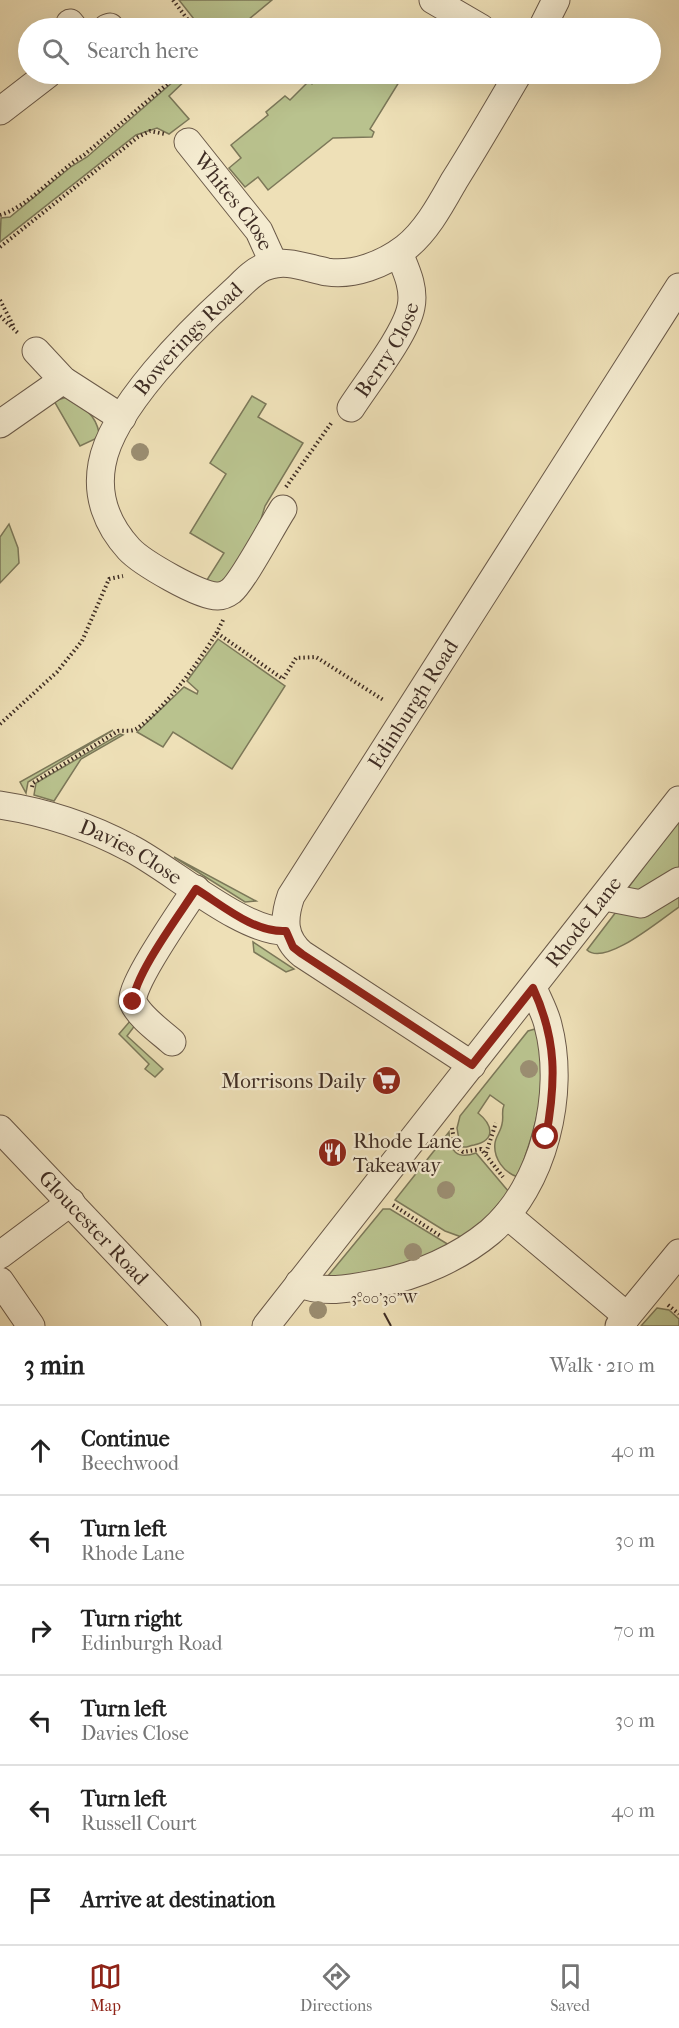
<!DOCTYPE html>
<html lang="en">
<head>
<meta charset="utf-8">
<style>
  body { margin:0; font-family:"IM FELL French Canon",serif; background:#f2f2f2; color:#222 }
  .stop { position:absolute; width:18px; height:18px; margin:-14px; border:4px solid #8f2418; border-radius:50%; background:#fff }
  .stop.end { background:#8f2418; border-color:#fff; box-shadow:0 2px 6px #0008 }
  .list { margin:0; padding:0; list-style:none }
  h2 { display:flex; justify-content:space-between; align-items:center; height:78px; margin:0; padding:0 24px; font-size:26px }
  h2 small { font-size:20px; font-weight:400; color:#767676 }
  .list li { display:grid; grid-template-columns:39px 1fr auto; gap:18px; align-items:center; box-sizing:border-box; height:90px; padding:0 24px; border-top:2px solid #e0e0e0 }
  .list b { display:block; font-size:22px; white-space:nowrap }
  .list p { margin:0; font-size:20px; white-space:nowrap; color:#767676 }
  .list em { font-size:20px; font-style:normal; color:#767676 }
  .icon { flex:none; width:33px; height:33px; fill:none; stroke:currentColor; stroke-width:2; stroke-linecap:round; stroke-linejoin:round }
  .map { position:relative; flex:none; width:679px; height:1326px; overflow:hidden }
  .search { position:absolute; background:#fff; box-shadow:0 6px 24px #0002; left:18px; right:18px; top:18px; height:66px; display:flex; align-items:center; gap:15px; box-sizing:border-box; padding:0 21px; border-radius:33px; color:#767676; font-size:22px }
  .sheet { height:618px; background:#fff }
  nav { display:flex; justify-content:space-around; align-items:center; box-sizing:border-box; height:84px; border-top:2px solid #e0e0e0; background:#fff; font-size:16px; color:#767676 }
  nav a { display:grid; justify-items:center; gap:3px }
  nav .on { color:#8f2418 }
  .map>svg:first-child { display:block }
  .green { fill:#b9c28e; stroke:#7c7859; stroke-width:1.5 }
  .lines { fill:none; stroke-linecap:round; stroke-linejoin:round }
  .minor-casing { stroke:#6b5a49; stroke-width:29 }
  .path { stroke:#3f2d24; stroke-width:4; stroke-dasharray:1.5 3; stroke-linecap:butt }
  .minor { stroke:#f4ebd0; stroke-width:27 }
  .tree { fill:#9b8e72 }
  .route { stroke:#8f2418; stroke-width:8 }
  .ticks { fill:none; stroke:#3f2d24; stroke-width:2 }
  .labels { text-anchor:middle; stroke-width:4.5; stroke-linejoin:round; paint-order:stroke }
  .street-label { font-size:21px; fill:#3f2d24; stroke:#f4ebd0 }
  .poi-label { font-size:21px; fill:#3f2d24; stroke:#f4ebd0; text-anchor:end }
  .ticks-label { font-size:15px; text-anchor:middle; fill:#3f2d24; stroke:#f4ebd0; stroke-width:4.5; stroke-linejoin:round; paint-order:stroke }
</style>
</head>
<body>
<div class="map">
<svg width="679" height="1326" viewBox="0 0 679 1326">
  <rect width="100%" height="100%" fill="#eee0b7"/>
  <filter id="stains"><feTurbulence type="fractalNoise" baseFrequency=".00333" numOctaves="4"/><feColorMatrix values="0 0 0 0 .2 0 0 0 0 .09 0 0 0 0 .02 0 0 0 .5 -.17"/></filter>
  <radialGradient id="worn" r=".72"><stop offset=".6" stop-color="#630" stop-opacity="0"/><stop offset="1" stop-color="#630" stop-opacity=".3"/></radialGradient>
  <g class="green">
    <path d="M179,0H272L242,25L244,28H201Z"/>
    <path d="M182,74H192L169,96L189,119L169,134L157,128L136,135L0,242L1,218L10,217L72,166L87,157Z"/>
    <path d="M322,74H404L370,129L374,132L372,137L333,138L268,190L258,177L245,187L229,168L241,158L231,145L268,115L266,112L285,96L290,100L309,81L312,84Z"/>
    <path d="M252,396L266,404L258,417L303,443L265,506L259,526L226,584L205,583L224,553L190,533L226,474L210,463Z"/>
    <path d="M67,397C83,406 96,415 99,433L95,439L80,446L54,401Z"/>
    <path d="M9,524L18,548L19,563L0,583V537Z"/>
    <path d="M218,639L285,686L232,769L173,732L163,747L137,732L184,687L197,694L198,691L187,681Z"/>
    <path d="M113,730L28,782L26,793L20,782Z"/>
    <path d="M120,734L123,735L81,759L54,801L34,795L36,783Z"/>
    <path d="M679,819V875L651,895L628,888Z"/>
    <path d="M174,857L256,901L245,902Z"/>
    <path d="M679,889V907C661,919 605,967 587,950L616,912Z"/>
    <path d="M253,942L294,969L286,972L254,952Z"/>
    <path d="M131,1020L136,1024L127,1036L163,1069L155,1077L145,1069L149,1064L119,1034Z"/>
    <path d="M535,1029C552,1081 535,1128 518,1177C504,1173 493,1158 495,1143C496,1136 501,1131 502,1124C504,1117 501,1112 504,1105L490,1095L478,1113C492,1124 497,1140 474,1145C467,1146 466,1149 460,1146L457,1128L460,1116L528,1031Z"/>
    <path d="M449,1132C449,1151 457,1160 476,1153L509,1192L467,1239L445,1231L395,1200Z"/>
    <path d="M383,1209H390L454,1248L433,1258L323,1282Z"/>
    <path d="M657,1308L669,1310L679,1319V1326H641Z"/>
  </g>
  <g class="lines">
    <defs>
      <g id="minor">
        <path d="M433,0L481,28"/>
        <path d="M70,23L74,28"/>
        <path d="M107,28L110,27"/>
        <path d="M542,28L556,0"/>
        <path d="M0,111L48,74"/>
        <path id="s1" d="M188,142L259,231L274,264"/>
        <path d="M36,351L63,380L122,418"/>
        <path id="s2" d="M351,408C367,383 406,334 411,307C415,288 406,270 399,253"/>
        <path d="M0,424L63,380"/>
        <path id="s3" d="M283,509C272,526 243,581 231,591C227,594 222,596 218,596C200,597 141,562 129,549C107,525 96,496 102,464C112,408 190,331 232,293C242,284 252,272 264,267C286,258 306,268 327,272C354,276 384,264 405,248C426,232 441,204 454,181C476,146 497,110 518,74"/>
        <path id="s4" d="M0,805C46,812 89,826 130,848C170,868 243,933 286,931"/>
        <path d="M605,897L641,904L679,881"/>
        <path d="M172,1042C161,1032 139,1017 133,1002C128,987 185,906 196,889"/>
        <path id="s5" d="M472,1065L302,954C283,938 283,919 291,896L679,287"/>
        <path id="s6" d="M0,1129L187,1326"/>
        <path d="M507,1215L627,1316"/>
        <path d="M0,1255L71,1202"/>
        <path d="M0,1281L31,1326"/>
        <path d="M299,1283C324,1295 353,1288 379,1283C418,1276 460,1257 490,1232C544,1186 566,1093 548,1025C545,1012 538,1000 533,988"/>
        <path id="s7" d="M266,1326L679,800"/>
        <path d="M619,1326L679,1253"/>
      </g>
    </defs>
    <use href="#minor" class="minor-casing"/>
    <g class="path">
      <path d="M173,0L194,28"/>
      <path d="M0,215C29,207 57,171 84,155L179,74"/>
      <path d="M0,247L138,137L150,131L165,134"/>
      <path d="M0,300L14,327"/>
      <path d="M0,316L19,334"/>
      <path d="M286,487L332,422"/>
      <path d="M217,633L283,679L296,658L316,657L385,701"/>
      <path d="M0,724L57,672L82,641L109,579L123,576"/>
      <path d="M32,787L33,783L118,731C124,730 130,732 136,729C162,713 210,649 223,620"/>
      <path d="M452,1128L455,1146L463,1152L481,1149L503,1177"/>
      <path d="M486,1153L496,1123"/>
      <path d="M393,1205L442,1237"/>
      <path d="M668,1305L679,1314"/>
    </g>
    <use href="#minor" class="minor"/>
  </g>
  <g class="tree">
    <circle cx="140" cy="452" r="9"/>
    <circle cx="529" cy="1069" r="9"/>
    <circle cx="446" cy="1190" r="9"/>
    <circle cx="413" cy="1252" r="9"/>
    <circle cx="318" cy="1310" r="9"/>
  </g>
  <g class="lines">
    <path class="route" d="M133,1002C134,975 180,914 196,889C222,905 254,933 286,931L293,947L302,954L472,1065L533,988C557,1040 556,1081 546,1137"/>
  </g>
  <path class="ticks" d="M384,1313L391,1326"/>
  <defs>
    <symbol id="supermarket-disc" viewBox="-11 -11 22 22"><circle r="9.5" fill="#8f2418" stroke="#f4ebd0"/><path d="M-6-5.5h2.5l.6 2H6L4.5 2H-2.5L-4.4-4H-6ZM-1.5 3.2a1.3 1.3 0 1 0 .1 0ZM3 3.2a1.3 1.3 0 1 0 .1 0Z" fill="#fff"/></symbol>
    <symbol id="restaurant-disc" viewBox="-11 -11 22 22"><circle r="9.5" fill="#8f2418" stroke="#f4ebd0"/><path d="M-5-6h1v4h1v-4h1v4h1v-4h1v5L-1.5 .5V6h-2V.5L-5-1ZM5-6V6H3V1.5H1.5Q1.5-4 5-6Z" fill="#fff"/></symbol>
  </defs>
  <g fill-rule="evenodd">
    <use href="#supermarket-disc" x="370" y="1064" width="33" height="33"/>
    <use href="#restaurant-disc" x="316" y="1136" width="33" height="33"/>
  </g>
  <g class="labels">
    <g class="street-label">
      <text dy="7" stroke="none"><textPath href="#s1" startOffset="75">Whites Close</textPath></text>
      <text dy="7" stroke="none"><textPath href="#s3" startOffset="460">Bowerings Road</textPath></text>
      <text dy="7" stroke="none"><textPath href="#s2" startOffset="69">Berry Close</textPath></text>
      <text dy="7" stroke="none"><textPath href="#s5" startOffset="494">Edinburgh Road</textPath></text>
      <text dy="7" stroke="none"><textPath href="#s4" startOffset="140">Davies Close</textPath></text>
      <text dy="7" stroke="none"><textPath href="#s7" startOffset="514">Rhode Lane</textPath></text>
      <text dy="7" stroke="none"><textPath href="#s6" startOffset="136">Gloucester Road</textPath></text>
    </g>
    <g class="poi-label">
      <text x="366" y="1088">Morrisons Daily</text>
      <text x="353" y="1148" text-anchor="start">Rhode Lane<tspan x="353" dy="24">Takeaway</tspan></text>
    </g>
  </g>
  <g class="ticks-label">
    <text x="384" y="1303">3°00'30"W</text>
  </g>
  <rect width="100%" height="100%" filter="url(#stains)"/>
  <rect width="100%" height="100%" fill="url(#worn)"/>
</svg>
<div class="stop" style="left:546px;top:1137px"></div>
<div class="stop end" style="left:133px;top:1002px"></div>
<div class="search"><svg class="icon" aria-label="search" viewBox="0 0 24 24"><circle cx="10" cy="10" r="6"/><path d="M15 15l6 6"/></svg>Search here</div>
</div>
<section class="sheet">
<h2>3 min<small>Walk · 210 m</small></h2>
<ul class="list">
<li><svg class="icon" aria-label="ahead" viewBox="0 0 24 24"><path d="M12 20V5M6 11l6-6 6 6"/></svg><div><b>Continue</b><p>Beechwood</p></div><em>40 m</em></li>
<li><svg class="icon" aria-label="left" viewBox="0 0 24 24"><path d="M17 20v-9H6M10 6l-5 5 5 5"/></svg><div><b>Turn left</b><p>Rhode Lane</p></div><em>30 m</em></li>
<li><svg class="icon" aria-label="right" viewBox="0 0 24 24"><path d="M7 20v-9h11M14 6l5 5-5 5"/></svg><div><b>Turn right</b><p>Edinburgh Road</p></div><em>70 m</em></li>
<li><svg class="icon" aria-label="left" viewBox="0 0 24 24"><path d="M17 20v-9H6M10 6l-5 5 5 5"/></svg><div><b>Turn left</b><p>Davies Close</p></div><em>30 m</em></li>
<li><svg class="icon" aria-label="left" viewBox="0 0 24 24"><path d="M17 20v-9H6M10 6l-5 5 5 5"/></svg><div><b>Turn left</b><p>Russell Court</p></div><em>40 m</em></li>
<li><svg class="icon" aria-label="arrive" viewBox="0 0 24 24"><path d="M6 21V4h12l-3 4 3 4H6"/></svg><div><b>Arrive at destination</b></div></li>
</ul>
</section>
<nav>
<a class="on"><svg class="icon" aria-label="map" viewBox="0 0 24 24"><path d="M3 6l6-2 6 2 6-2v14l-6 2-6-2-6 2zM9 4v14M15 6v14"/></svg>Map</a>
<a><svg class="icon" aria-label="directions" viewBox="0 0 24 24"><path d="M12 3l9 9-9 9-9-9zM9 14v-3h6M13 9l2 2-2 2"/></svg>Directions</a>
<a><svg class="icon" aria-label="saved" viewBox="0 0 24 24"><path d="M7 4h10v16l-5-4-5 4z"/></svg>Saved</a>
</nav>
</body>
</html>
